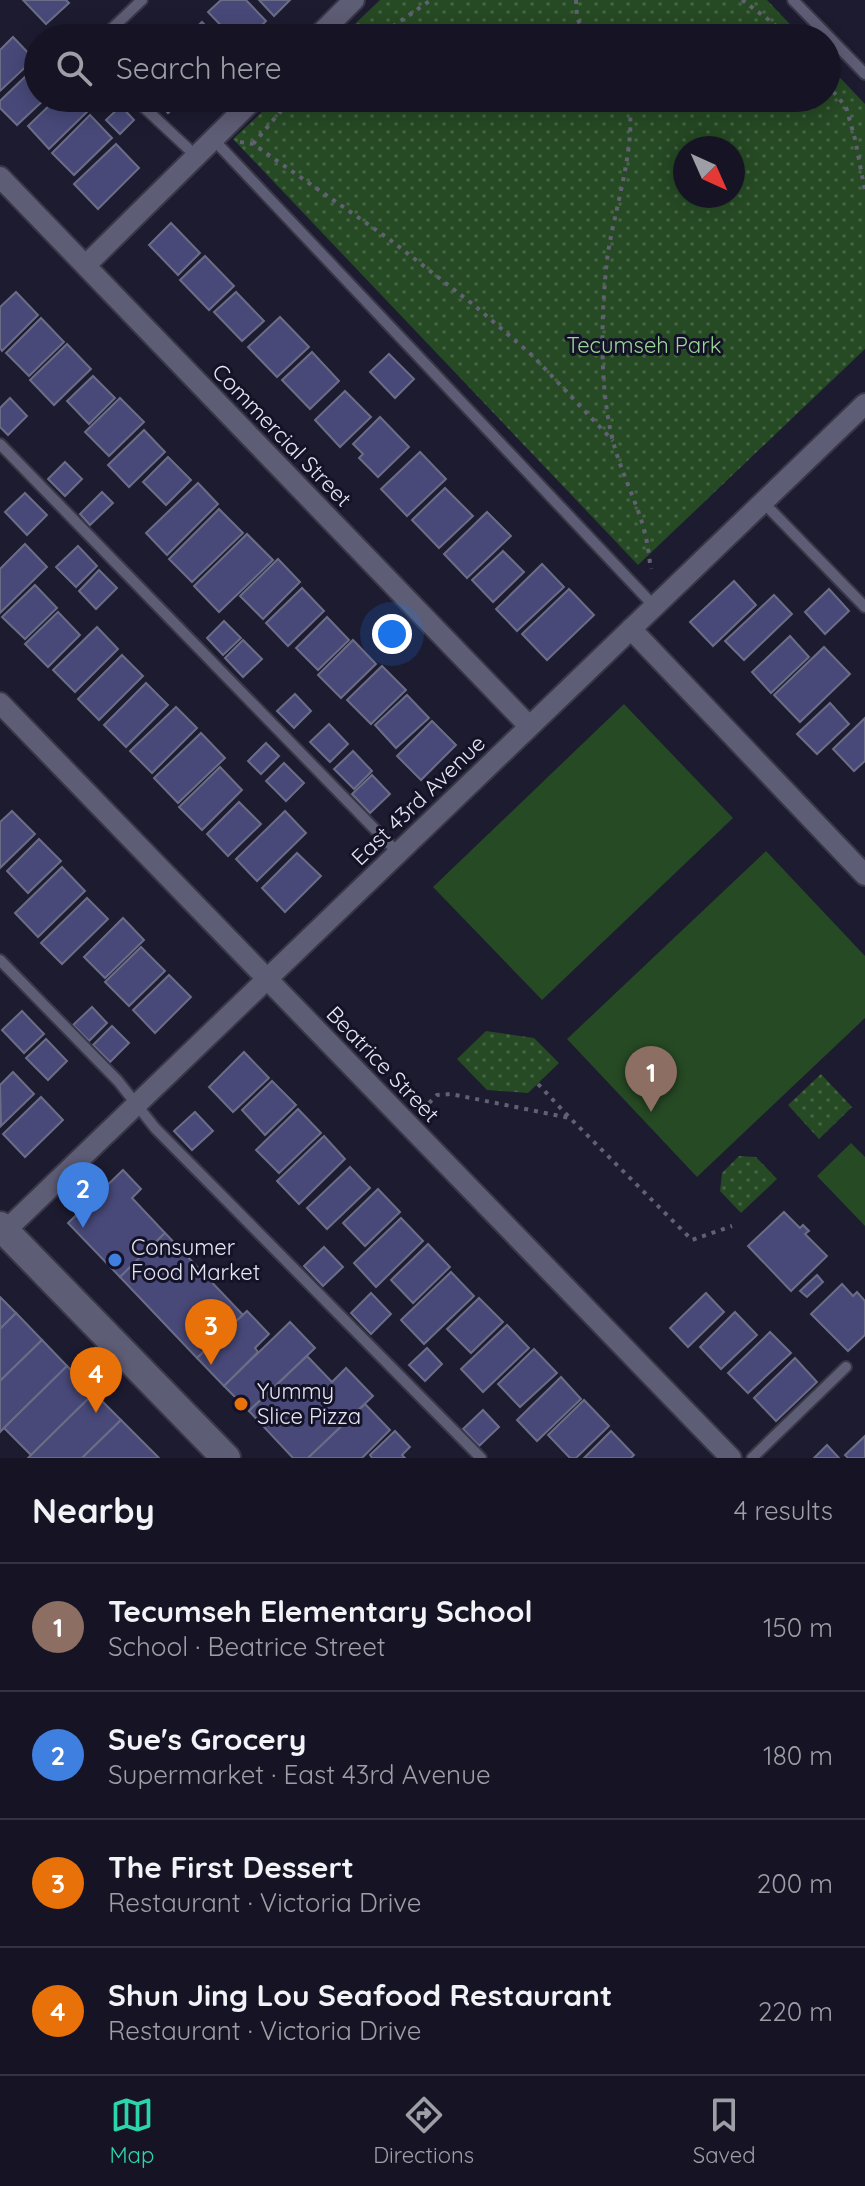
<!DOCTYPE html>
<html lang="en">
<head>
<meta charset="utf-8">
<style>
  body { margin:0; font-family:Quicksand,sans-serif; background:#232131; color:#f1f3f6 }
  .compass { position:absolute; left:673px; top:136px; width:72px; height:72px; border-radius:50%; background:#161424; box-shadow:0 4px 20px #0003; rotate:135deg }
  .you { position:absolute; left:392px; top:634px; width:28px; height:28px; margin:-20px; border:6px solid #fff; border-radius:50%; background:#1a73e8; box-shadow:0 0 0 12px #1a73e833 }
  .badge { display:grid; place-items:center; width:52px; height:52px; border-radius:50%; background:#2bd5ac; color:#fff; font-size:26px; font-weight:700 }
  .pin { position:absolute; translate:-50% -66px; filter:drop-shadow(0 2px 4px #0008) }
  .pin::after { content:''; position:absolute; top:42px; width:28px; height:24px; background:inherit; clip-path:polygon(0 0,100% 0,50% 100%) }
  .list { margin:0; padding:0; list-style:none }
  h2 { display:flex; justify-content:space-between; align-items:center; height:104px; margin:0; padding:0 32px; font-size:34px }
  h2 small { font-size:26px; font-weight:400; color:#9e9ea6 }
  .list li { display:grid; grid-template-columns:52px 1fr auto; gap:24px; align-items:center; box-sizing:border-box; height:128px; padding:0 32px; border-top:2px solid #353341 }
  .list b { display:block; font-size:30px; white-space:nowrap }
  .list p { margin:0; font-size:26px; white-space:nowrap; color:#9e9ea6 }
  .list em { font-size:26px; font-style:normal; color:#9e9ea6 }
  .icon { flex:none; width:44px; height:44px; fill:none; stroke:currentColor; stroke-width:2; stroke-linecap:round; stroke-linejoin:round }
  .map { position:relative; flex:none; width:865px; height:1458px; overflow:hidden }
  .search { position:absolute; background:#161424; box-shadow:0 4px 20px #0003; left:24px; right:24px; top:24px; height:88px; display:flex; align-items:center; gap:20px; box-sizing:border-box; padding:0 28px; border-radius:44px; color:#9e9ea6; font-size:30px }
  .sheet { height:616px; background:#161424 }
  nav { display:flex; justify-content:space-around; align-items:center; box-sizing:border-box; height:112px; border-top:2px solid #353341; background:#161424; font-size:22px; color:#9e9ea6 }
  nav a { display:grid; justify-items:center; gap:4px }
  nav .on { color:#2bd5ac }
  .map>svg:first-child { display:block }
  .green { fill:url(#green-dots); fill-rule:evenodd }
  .pitch { fill:#264a24 }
  .building { fill:#484979; stroke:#6b6d86; stroke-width:2 }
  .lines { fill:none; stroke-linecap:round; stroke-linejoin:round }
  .lane-casing { stroke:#393747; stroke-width:14 }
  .street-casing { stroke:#393747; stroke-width:24 }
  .secondary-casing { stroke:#393747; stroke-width:32 }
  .path { stroke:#626173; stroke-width:4; stroke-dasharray:4 6; stroke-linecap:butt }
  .lane { stroke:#5e5d76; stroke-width:10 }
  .street { stroke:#5e5d76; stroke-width:20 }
  .secondary { stroke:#5e5d76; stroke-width:28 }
  .shop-dot { fill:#3f7fe0; stroke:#141226; stroke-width:3 }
  .food-dot { fill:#e8710a; stroke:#141226; stroke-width:3 }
  .labels { text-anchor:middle; stroke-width:6; stroke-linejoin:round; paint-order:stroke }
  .park-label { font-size:22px; fill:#99d594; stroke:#141226 }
  .street-label { font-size:22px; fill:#e5e5f3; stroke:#141226 }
  .poi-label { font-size:22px; fill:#e5e5f3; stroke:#141226; text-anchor:start }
</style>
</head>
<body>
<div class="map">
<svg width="865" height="1458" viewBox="0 0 865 1458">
  <defs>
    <pattern id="green-dots" width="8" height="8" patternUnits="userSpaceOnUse" patternTransform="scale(2)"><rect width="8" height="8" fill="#264a24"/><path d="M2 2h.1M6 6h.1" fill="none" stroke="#456444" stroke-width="1.8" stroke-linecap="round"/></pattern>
  </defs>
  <rect width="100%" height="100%" fill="#1d1b30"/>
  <g class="green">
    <path d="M380,0H767L803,38H340Z"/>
    <path d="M827,64L865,104V349L638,565L233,139L277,98H827ZM685,148H733V196H685Z"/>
    <path d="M486,1031L534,1038L559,1063L528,1093L487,1090L457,1059Z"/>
    <path d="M821,1074L852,1107L819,1139L788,1105Z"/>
    <path d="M739,1156L756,1157L777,1179L741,1213L720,1191L722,1173Z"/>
  </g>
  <g class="pitch">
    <path d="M624,704L733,818L542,1000L433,887Z"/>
    <path d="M766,851L865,956V1018L697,1177L567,1039Z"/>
    <path d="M851,1143L865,1157V1226L817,1176Z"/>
  </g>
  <g class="building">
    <path d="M23,0H66L69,3L46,24Z"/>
    <path d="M221,0H246L266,21L249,38H233L208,12Z"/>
    <path d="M259,0H290L274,16Z"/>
    <path d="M202,22L218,38H185Z"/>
    <path d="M13,37L34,59L0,91V50Z"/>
    <path d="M29,73L38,82V98H46L17,125L0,108V101Z"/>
    <path d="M57,98H83L92,107L49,149L28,126Z"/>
    <path d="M154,98H184L168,113Z"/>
    <path d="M121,106L134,120L120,134L106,120Z"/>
    <path d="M90,115L112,138L74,175L52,153Z"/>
    <path d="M116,144L139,168L98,209L74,184Z"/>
    <path d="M171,223L200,253L178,275L149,245Z"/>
    <path d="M205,256L234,286L209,310L180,280Z"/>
    <path d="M16,292L38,315L2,351L0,348V307Z"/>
    <path d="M236,292L264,321L242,341L214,312Z"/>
    <path d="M280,317L309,347L277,377L248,347Z"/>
    <path d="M41,318L64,342L29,376L6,353Z"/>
    <path d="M67,344L91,369L54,405L30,380Z"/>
    <path d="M312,352L339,381L310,409L282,380Z"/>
    <path d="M389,354L414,379L395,398L370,372Z"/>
    <path d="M93,376L115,398L89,424L67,401Z"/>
    <path d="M345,391L371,417L340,447L315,420Z"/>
    <path d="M10,398L27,416L8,435L0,427V408Z"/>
    <path d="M120,398L144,422L109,456L85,432Z"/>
    <path d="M380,417L409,447L378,477L359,458L363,454L353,444Z"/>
    <path d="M144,430L165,452L129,487L108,465Z"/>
    <path d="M420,452L446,479L407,516L381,489Z"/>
    <path d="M168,457L191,480L166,505L143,482Z"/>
    <path d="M65,462L82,479L65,496L48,479Z"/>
    <path d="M198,483L218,504L167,555L146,533Z"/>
    <path d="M445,488L473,516L439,548L412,520Z"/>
    <path d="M102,492L113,503L90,525L80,514Z"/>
    <path d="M25,493L47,515L27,535L5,512Z"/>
    <path d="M219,509L243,533L192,582L169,559Z"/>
    <path d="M487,512L511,536L467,578L444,554Z"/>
    <path d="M247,534L273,560L219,612L194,586Z"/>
    <path d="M25,544L47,567L0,613V569Z"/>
    <path d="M78,546L97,566L76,587L56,567Z"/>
    <path d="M503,551L524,572L493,602L472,580Z"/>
    <path d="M278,559L300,582L263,619L240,596Z"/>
    <path d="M542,564L564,587L517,631L496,609Z"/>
    <path d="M99,570L117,588L96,609L79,591Z"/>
    <path d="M734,581L756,605L713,646L690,622Z"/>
    <path d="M35,585L57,608L25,639L2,617Z"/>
    <path d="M302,588L324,611L288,646L266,623Z"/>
    <path d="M569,589L594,615L547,660L522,634Z"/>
    <path d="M829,589L849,611L825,634L805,612Z"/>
    <path d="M774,595L792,614L744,660L725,641Z"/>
    <path d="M58,612L80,635L48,667L25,644Z"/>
    <path d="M327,617L349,640L318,670L296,648Z"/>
    <path d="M224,621L241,638L223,655L207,638Z"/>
    <path d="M97,627L118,649L75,692L53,670Z"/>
    <path d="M790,636L809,657L771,693L752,672Z"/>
    <path d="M243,640L262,659L243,677L225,658Z"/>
    <path d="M353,640L376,664L341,698L318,675Z"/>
    <path d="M824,647L850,674L800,722L774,695Z"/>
    <path d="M122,655L143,676L99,720L78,699Z"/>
    <path d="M382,666L406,690L371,724L347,700Z"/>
    <path d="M146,683L168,705L126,747L104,725Z"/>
    <path d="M295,694L311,711L294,728L277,711Z"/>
    <path d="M407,695L429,718L396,748L375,725Z"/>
    <path d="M830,703L849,724L817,754L797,734Z"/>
    <path d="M176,707L197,728L152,773L130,751Z"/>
    <path d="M865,718V761L854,771L833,749Z"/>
    <path d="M432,721L456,745L421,780L397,756Z"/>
    <path d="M329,724L348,744L330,762L310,742Z"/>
    <path d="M201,733L225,758L178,803L154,778Z"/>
    <path d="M266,743L279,756L261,774L248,761Z"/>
    <path d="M353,751L372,771L354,789L334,769Z"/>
    <path d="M284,763L304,783L286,801L266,781Z"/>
    <path d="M220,767L242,790L202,830L179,807Z"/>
    <path d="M372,775L390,794L370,813L352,794Z"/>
    <path d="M239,802L261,824L228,856L207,834Z"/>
    <path d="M12,811L35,834L0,868V822Z"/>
    <path d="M285,811L306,833L257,881L236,859Z"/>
    <path d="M39,839L61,861L28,893L7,871Z"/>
    <path d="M297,853L321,876L285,912L262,888Z"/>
    <path d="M62,867L85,891L38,937L15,913Z"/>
    <path d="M87,898L108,919L62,964L41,943Z"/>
    <path d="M123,918L144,940L105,978L84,957Z"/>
    <path d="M141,947L165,971L129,1006L105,982Z"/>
    <path d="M169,975L191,997L155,1033L133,1010Z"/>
    <path d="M92,1007L107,1023L89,1041L73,1025Z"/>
    <path d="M22,1011L44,1034L24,1053L2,1030Z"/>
    <path d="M112,1026L129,1043L110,1062L93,1045Z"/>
    <path d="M46,1039L67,1061L48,1080L26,1058Z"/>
    <path d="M244,1052L269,1078L233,1112L209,1087Z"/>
    <path d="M13,1072L34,1094L1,1126L0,1085Z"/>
    <path d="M272,1081L296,1105L265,1135L242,1110Z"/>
    <path d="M41,1097L63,1120L25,1157L3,1134Z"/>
    <path d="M298,1109L321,1133L279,1173L256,1150Z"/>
    <path d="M195,1112L213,1131L192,1150L174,1131Z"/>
    <path d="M324,1136L345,1159L299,1204L277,1181Z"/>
    <path d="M350,1167L370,1188L327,1229L307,1208Z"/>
    <path d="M123,1170L141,1189L132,1198L165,1233L120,1277L68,1223Z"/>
    <path d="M378,1189L400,1212L365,1246L343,1223Z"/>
    <path d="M784,1212L800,1228L803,1225L809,1231L805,1234L827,1256L791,1291L748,1246Z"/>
    <path d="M401,1218L423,1241L376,1287L354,1263Z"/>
    <path d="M165,1233L243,1315L197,1358L120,1277Z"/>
    <path d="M428,1244L450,1267L413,1303L391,1280Z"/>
    <path d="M324,1247L343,1267L323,1286L304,1266Z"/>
    <path d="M451,1272L474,1296L424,1344L401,1320Z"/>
    <path d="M817,1275L823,1282L807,1297L800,1291Z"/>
    <path d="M842,1284L853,1296L857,1292L865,1301V1335L848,1351L811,1314Z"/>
    <path d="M371,1293L391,1314L371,1334L351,1313Z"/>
    <path d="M706,1293L724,1312L688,1347L670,1328Z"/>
    <path d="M0,1297L16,1313L0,1329Z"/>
    <path d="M479,1298L503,1322L471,1353L447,1329Z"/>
    <path d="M247,1311L269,1334L255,1348L258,1352L224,1386L197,1358Z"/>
    <path d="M735,1312L757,1335L721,1369L700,1347Z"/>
    <path d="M16,1313L42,1340L0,1381V1329Z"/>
    <path d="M290,1322L315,1348L249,1411L224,1386Z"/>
    <path d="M507,1325L529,1348L483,1392L461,1369Z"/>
    <path d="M770,1332L791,1353L748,1393L728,1373Z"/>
    <path d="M42,1340L67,1366L0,1432V1381Z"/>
    <path d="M427,1348L442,1364L425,1381L409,1365Z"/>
    <path d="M534,1349L557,1373L520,1407L498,1384Z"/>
    <path d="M307,1356L332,1382L346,1368L373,1396L308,1458H293L249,1411Z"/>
    <path d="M795,1358L817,1382L776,1421L754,1398Z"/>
    <path d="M67,1366L94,1393L31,1455L4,1428Z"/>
    <path d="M561,1377L581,1399L537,1441L517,1420Z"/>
    <path d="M94,1393L121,1420L82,1458H28Z"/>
    <path d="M584,1400L609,1426L576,1458H570L548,1435Z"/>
    <path d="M365,1404L390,1430L362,1458H308Z"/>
    <path d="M483,1410L499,1427L479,1446L463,1429Z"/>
    <path d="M121,1420L159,1458H82Z"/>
    <path d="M395,1431L410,1447L402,1455L405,1458H372L370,1455Z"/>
    <path d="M611,1431L634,1455L631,1458H584Z"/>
    <path d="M865,1436V1458H848L845,1455Z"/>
    <path d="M827,1445L839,1458H814Z"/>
  </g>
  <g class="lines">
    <defs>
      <g id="lane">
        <path d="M793,0L865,74"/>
        <path d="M102,38L142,0"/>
        <path d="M134,98L196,156"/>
        <path d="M213,139L655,607"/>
        <path d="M0,444L398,853"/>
        <path d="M763,502L865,607"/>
        <path d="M0,960L118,1081L155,1128L481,1458"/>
        <path d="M752,1458L846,1367"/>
      </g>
      <g id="street">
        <path d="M316,38L354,0"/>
        <path d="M0,177L529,726"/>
        <path d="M86,265L255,98"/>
        <path d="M631,629L865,875"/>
        <path d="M0,703L731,1458"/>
        <path d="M5,1231L865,404"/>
      </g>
      <path id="secondary" d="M0,1226L226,1458"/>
    </defs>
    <use href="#lane" class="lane-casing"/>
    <use href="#street" class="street-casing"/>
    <use href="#secondary" class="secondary-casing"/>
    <g class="path">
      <path d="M576,0L577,18L587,38"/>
      <path d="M742,0L773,23L787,38"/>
      <path d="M357,25L383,33L418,38"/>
      <path d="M376,38L431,0"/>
      <path d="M557,38L568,36L579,38"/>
      <path d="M827,84L846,107L855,139L865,191"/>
      <path d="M627,98C640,136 612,217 607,260C601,315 599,388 613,441C621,473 637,502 645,533C648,545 649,558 651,569"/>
      <path d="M240,142L253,144L389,239L475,306L533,356L613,441"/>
      <path d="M253,144L292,98"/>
      <path d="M538,1084L569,1117"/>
      <path d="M429,1103L437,1095L451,1094L570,1118L692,1240L732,1226"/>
    </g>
    <use href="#lane" class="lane"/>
    <use href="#street" class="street"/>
    <use href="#secondary" class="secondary"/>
  </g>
  <circle class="shop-dot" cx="115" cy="1260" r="8"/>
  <circle class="food-dot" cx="241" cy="1404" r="8"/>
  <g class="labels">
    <g class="park-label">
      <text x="644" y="353">Tecumseh Park</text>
    </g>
    <g class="street-label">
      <text transform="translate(282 435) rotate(46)" y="8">Commercial Street</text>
      <text transform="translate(418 800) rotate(-44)" y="8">East 43rd Avenue</text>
      <text transform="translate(383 1064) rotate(46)" y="8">Beatrice Street</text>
    </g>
    <g class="poi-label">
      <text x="131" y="1255">Consumer<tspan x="131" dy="25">Food Market</tspan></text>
      <text x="257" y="1399">Yummy<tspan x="257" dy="25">Slice Pizza</tspan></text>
    </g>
  </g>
</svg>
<svg class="compass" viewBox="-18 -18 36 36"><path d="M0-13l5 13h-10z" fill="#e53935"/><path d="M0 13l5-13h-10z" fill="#9e9ea6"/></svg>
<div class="you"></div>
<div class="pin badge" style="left:651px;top:1112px;background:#8d6e63">1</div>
<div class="pin badge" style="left:83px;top:1228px;background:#3f7fe0">2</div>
<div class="pin badge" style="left:211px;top:1365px;background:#e8710a">3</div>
<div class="pin badge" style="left:96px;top:1413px;background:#e8710a">4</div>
<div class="search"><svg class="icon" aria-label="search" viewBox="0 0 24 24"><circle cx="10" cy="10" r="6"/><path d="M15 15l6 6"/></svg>Search here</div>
</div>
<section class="sheet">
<h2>Nearby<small>4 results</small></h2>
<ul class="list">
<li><span class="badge" style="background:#8d6e63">1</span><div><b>Tecumseh Elementary School</b><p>School · Beatrice Street</p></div><em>150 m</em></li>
<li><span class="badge" style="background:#3f7fe0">2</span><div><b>Sue's Grocery</b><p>Supermarket · East 43rd Avenue</p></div><em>180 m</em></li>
<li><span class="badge" style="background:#e8710a">3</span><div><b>The First Dessert</b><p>Restaurant · Victoria Drive</p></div><em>200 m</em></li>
<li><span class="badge" style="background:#e8710a">4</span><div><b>Shun Jing Lou Seafood Restaurant</b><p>Restaurant · Victoria Drive</p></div><em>220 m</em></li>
</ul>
</section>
<nav>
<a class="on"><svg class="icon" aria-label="map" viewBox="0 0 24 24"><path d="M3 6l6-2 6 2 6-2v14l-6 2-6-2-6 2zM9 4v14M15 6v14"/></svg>Map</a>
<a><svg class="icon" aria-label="directions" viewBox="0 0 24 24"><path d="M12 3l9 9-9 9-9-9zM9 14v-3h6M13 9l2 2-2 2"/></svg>Directions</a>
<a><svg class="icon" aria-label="saved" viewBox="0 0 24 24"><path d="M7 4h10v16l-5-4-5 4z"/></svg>Saved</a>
</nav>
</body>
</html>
